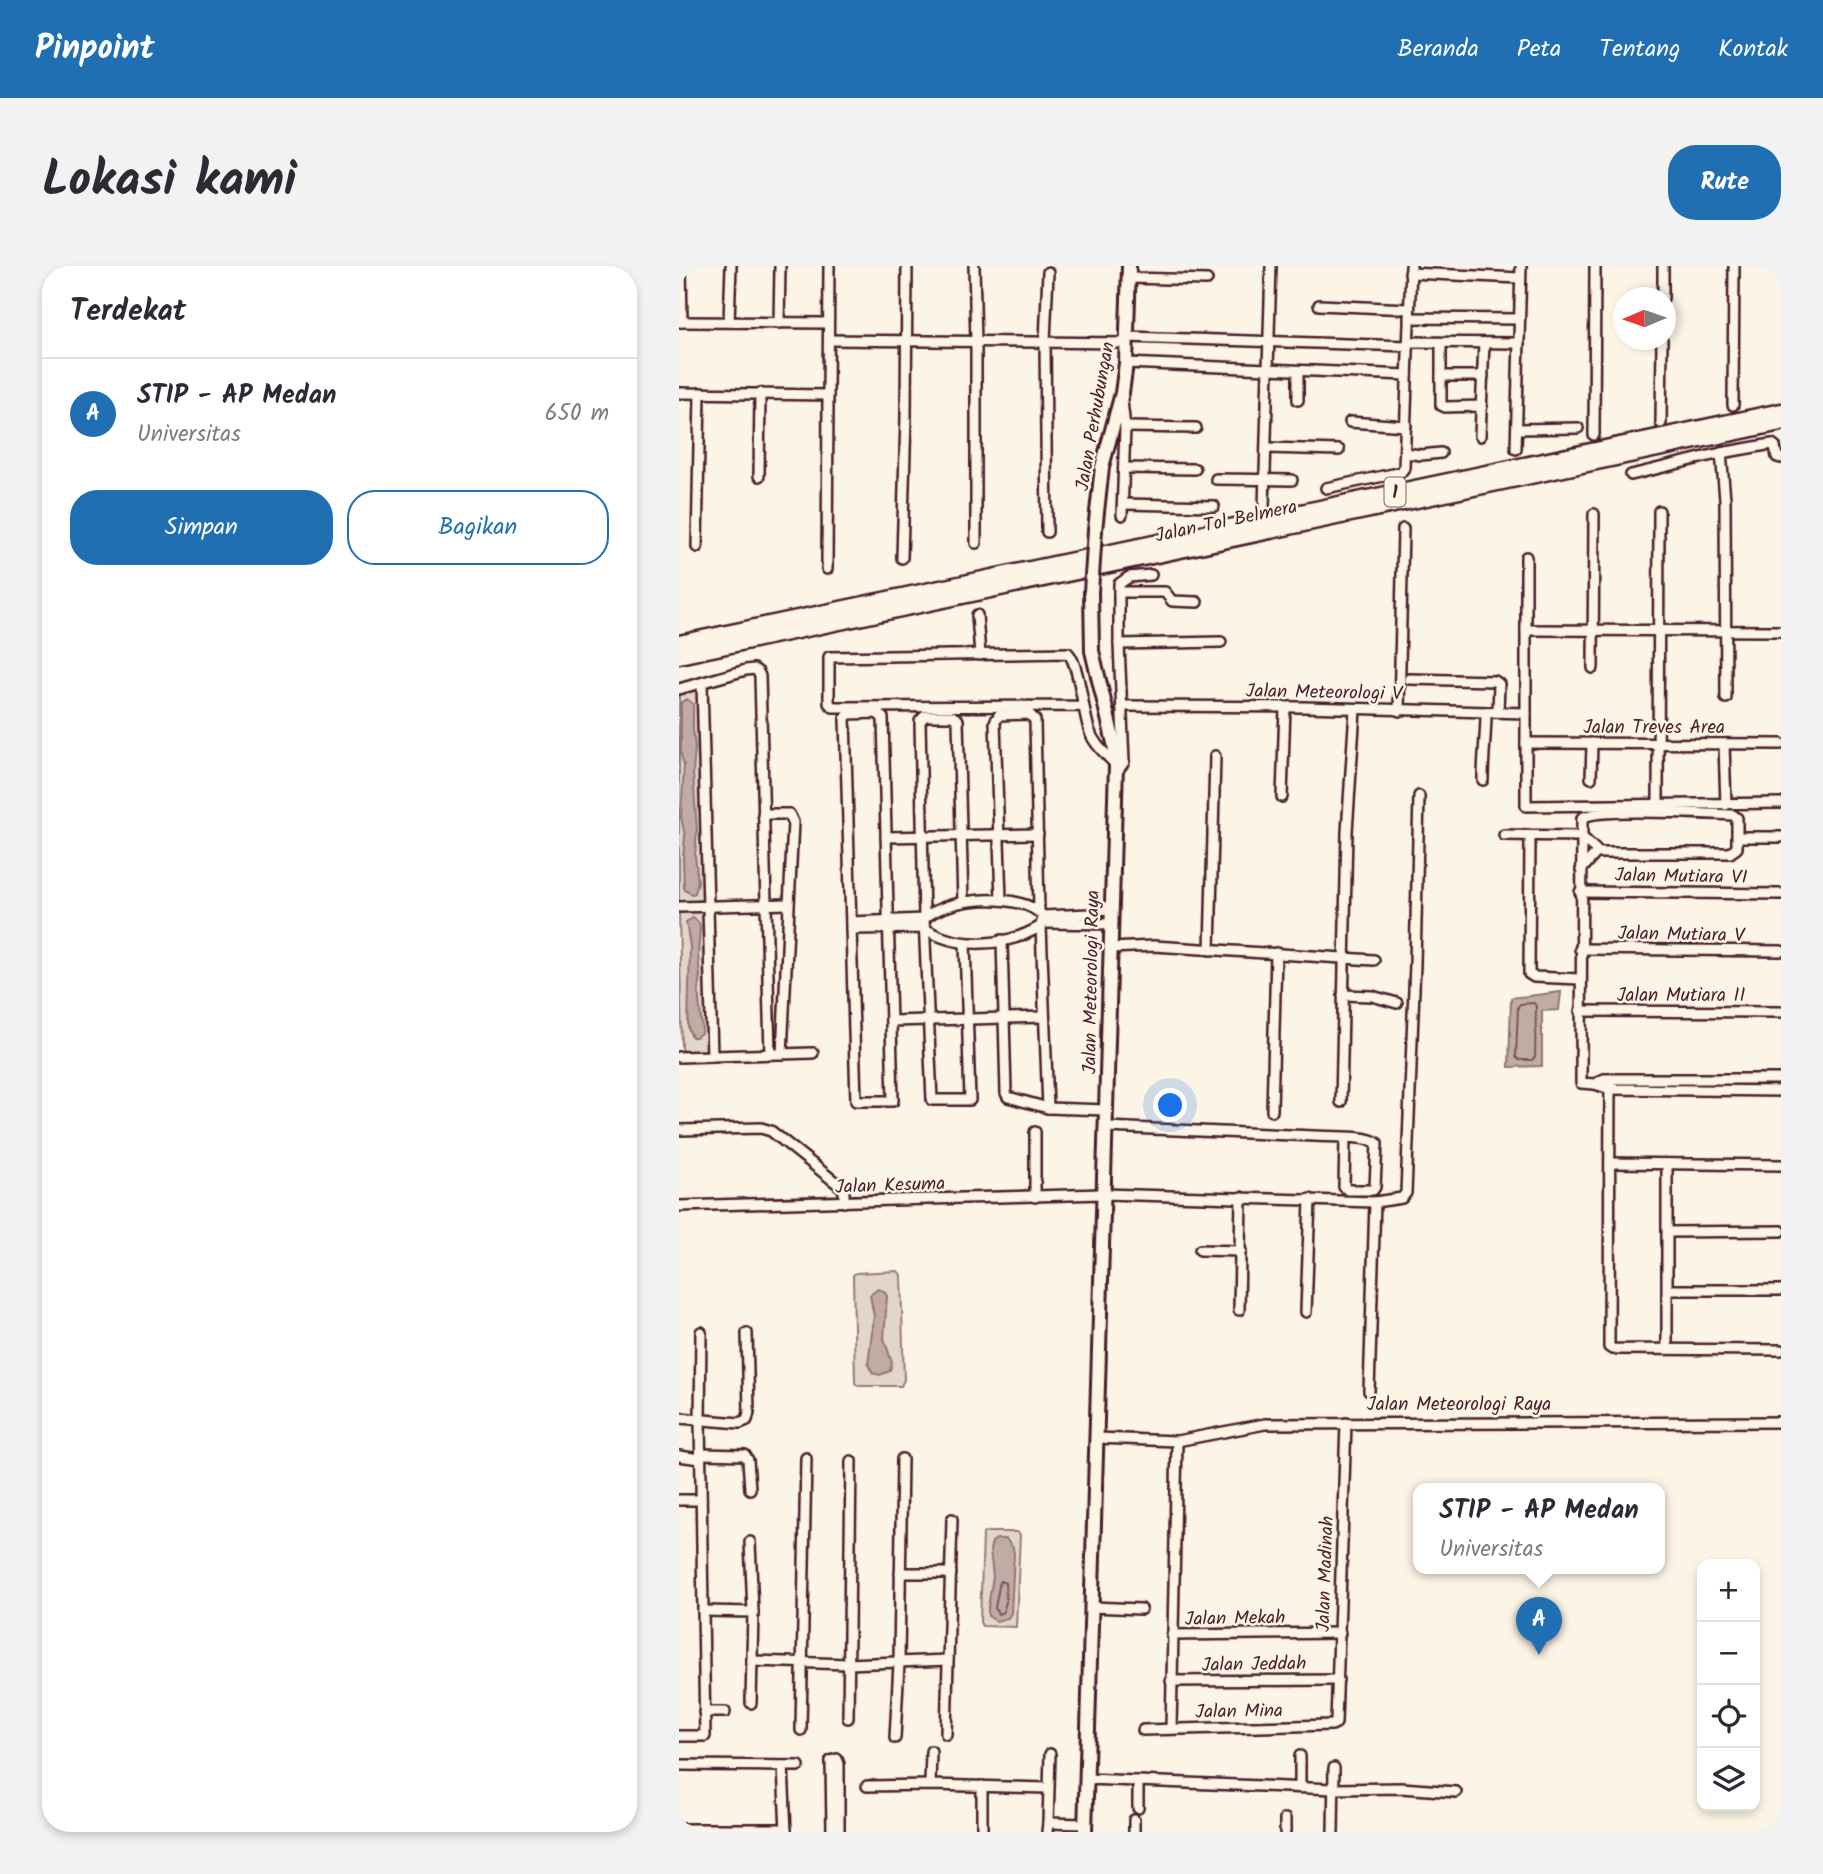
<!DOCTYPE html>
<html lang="id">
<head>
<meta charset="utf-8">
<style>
  body { margin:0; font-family:Kalam,sans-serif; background:#f2f2f3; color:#2b2b33 }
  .controls { position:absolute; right:21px; bottom:21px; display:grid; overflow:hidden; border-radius:14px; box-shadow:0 4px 10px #0003 }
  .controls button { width:63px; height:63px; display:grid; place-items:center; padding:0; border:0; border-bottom:2px solid #e1e1e2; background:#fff; color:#2b2b33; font:35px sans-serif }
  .compass { position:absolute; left:934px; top:21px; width:63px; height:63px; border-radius:50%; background:#fff; box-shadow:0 4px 10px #0003; rotate:268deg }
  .you { position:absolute; left:492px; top:840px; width:24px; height:24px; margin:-18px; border:5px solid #fff; border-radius:50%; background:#1a73e8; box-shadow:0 0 0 10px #1a73e833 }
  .badge { display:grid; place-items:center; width:46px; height:46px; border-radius:50%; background:#1f6fb2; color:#fff; font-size:23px; font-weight:700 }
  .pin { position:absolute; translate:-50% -58px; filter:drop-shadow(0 2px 4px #0008) }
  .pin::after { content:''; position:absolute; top:37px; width:24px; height:21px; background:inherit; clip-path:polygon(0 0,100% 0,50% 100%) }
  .popup { position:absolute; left:734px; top:1217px; width:252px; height:91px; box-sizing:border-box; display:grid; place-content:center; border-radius:14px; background:#fff; filter:drop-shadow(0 2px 5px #0005); font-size:23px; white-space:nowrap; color:#7c7c81 }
  .popup b { font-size:26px; color:#2b2b33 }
  .popup::after { content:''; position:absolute; left:50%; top:100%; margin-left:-14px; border:14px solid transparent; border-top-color:#fff }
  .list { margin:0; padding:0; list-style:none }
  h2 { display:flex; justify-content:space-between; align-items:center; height:91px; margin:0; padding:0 28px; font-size:30px }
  h2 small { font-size:23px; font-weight:400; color:#7c7c81 }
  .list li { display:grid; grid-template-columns:46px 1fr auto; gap:21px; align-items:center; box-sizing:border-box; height:112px; padding:0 28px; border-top:2px solid #e1e1e2 }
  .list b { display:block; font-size:26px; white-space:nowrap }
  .list p { margin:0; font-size:23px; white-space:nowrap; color:#7c7c81 }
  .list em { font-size:23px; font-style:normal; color:#7c7c81 }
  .actions { display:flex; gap:14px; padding:21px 28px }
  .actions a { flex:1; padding:16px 0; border:2px solid #1f6fb2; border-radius:28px; text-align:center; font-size:24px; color:#1f6fb2 }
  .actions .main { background:#1f6fb2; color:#fff }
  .icon { flex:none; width:38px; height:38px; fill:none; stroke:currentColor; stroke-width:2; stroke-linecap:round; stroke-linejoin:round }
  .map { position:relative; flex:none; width:1102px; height:1566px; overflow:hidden; border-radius:28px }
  header { display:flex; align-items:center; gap:42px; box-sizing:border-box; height:98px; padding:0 35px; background:#1f6fb2; color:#fff }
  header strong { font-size:33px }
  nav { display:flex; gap:38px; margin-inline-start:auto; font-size:24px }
  .intro { display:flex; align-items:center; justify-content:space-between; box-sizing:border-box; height:168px; padding:0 42px }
  h1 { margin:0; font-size:49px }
  .button { padding:18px 32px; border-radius:28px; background:#1f6fb2; color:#fff; font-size:24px; font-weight:700 }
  main { display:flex; gap:42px; padding:0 42px }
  aside { flex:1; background:#fff; border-radius:28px; box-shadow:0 4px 10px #0003 }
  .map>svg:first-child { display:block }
  .green { fill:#e2d5ca; stroke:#967a7a; stroke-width:2 }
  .water { fill:#c0aca5; stroke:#917474; stroke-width:2 }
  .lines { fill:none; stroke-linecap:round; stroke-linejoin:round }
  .shore { stroke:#79575c; stroke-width:2 }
  .minor-casing { stroke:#4a1f2b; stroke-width:14 }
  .major-casing { stroke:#4a1f2b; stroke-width:18 }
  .highway-casing { stroke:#4a1f2b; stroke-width:19 }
  .minor { stroke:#fcf5e5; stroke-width:9 }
  .major { stroke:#fcf5e5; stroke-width:12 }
  .highway { stroke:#fcf5e5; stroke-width:14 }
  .major-bridge-casing { stroke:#4a1f2b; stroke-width:18; stroke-linecap:butt }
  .major-bridge { stroke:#fcf5e5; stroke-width:12 }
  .labels { text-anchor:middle; stroke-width:5; stroke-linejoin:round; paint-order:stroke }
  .shield { fill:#fcf5e5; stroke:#7f5f63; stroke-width:2 }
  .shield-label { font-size:18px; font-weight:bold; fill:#4a1f2b }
  .street-label { font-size:19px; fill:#4a1f2b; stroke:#fcf5e5 }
</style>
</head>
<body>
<header>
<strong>Pinpoint</strong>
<nav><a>Beranda</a><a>Peta</a><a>Tentang</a><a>Kontak</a></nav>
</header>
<div class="intro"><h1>Lokasi kami</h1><a class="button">Rute</a></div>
<main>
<aside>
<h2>Terdekat<small></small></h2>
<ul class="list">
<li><span class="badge">A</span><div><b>STIP - AP Medan</b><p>Universitas</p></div><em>650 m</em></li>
</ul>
<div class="actions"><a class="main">Simpan</a><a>Bagikan</a></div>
</aside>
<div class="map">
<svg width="1102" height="1566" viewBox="0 0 1102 1566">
  <rect width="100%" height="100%" fill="#fcf5e5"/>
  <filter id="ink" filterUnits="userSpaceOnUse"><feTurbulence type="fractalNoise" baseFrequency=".0143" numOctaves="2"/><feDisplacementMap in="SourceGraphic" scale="14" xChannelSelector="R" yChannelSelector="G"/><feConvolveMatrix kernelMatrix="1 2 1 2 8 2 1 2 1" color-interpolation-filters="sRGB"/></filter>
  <g filter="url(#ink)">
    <g class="green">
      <path d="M15,423L20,427L25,634L2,637L0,635V427Z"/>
      <path d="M3,644L25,645L29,785L26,787H8L3,783L0,648Z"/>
      <path d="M219,1005L222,1009L225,1114L222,1120H179L176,1117L174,1009L177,1007Z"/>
      <path d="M306,1266H338L341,1269L337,1361L303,1360L301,1356L304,1268Z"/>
    </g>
    <g class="water">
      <path d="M8,433L14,438V463L16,482L14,506L18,565L16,589L19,616L16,627L13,628L7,625L5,622L4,592L6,570L2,551L5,499L2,489V436Z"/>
      <path d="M14,652L20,657L21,661L19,690L21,710L19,724L23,762L22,767L17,771H13L9,762L11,680L7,656Z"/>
      <path d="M882,726L880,744L863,745V800L830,801L832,732Z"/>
      <path d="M199,1023L205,1025L208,1030L205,1072L213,1097L211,1105L201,1109L194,1107L189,1098L195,1050L191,1029Z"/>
      <path d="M318,1273H327L334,1282L335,1288L332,1347L329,1352L317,1355L309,1350V1341L314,1311L311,1284L313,1276Z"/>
    </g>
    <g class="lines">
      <g class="shore">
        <path d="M855,737L857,740L856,791L853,794H840L837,791L839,741L841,738Z"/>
        <path d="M321,1315L326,1317L327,1336L324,1346L319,1348L316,1342Z"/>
      </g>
      <defs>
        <g id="minor">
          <path d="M2,0L3,56"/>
          <path d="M295,0L297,76V277"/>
          <path d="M731,7L841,12"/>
          <path d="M450,12L528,14"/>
          <path d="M984,32V0"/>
          <path d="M640,39L730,43"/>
          <path d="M730,52L840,53"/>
          <path d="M0,56L149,57"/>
          <path d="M50,56L52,0"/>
          <path d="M100,57L101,0"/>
          <path d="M449,71L729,80"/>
          <path d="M150,74L448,77"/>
          <path d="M729,76L840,77"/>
          <path d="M762,77V139L766,141L803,140"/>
          <path d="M447,97L728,109"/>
          <path d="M619,105V134"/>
          <path d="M762,110H804"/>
          <path d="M0,127L149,129L150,0"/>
          <path d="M443,135L446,161L443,249"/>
          <path d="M1054,139L1055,0"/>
          <path d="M671,156L727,160"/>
          <path d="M982,157L983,74"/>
          <path d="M446,161L517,162"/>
          <path d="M839,163L899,162"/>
          <path d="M915,169L916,0"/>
          <path d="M801,170L805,77"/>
          <path d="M588,182L660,184"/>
          <path d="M837,183L842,0"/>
          <path d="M726,187L742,189L762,187"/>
          <path d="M1042,187L1093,178L1096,180L1098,191L1102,192"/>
          <path d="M445,202L516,203"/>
          <path d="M952,209L1042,187L1046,233L1047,432"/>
          <path d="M80,210L81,127"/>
          <path d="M537,213L613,214"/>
          <path d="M647,222L714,208L722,206L725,202L732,0"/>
          <path d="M444,238L535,240"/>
          <path d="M585,241L592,0"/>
          <path d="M368,266L366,75L369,6"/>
          <path d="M18,281L21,127"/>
          <path d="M847,291V540L1102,537"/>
          <path d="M223,292L227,150L228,0"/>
          <path d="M148,303L149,129"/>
          <path d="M440,326H486L493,335L518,336"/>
          <path d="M298,349L301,389"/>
          <path d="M847,364L1102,365"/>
          <path d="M440,378L542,376"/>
          <path d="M914,402L915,248"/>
          <path d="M730,413L816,415L820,418L819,446"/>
          <path d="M23,417L33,790"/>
          <path d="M0,423L67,404L75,403L79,406L81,410L91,788"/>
          <path d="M404,440L154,441L150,437V391L389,387C400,398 404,445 410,463C414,478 427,488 437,499"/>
          <path d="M443,440L624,441L847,447"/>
          <path d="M720,445L724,263"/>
          <path d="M198,447L204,452L214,835H177L166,452L170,448Z"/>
          <path d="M847,477L1102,478"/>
          <path d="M1045,478L1047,539"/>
          <path d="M437,507L445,496L440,378V318L450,311L472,309"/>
          <path d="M912,512L913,477"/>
          <path d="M804,514C804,491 807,469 807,446"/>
          <path d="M603,531L606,441"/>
          <path d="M979,538L980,245"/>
          <path d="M84,548H110L114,556L103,788"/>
          <path d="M825,569L902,570"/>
          <path d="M851,570L850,708L855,711L901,713"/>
          <path d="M902,570L920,587H1051L1058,582V552L1054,549C1028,548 918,541 903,552L902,817L916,818L925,813H1102"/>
          <path d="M207,571L359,568"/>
          <path d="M1059,571H1102"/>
          <path d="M902,604L918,586"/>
          <path d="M901,626L1102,628"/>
          <path d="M322,634L316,456L320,449L350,448L356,454L360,645"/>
          <path d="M284,636L279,454L273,450H246L241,455L245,653L253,834H291L286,677"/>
          <path d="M0,641L109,638"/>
          <path d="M364,650L411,648L417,644L432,643"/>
          <path d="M172,656L245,653C267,631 342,625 364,650L362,660C328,681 278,684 245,662L172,663"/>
          <path d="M364,657L432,658"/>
          <path d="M362,660L369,842"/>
          <path d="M323,674L327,827L329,831L369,842L427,844"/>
          <path d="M431,682L475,680L695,694"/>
          <path d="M901,683L1102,685"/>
          <path d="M531,684L536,490"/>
          <path d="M664,729L693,730L718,737"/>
          <path d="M901,745L1102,746"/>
          <path d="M212,755L364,751"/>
          <path d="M0,791L134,787"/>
          <path d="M931,813L930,1081L933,1083L1102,1084"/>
          <path d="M916,818L931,823L1102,825"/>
          <path d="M662,836L668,566L676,444"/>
          <path d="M593,845L597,687"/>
          <path d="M427,861L635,870C649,871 689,869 698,877L696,921L694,924H669L665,921L666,872"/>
          <path d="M0,864L82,862L92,865L165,923V936"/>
          <path d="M931,897L1102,899"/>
          <path d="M356,931V866"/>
          <path d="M0,940L424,928L696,936L723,932L727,927L736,698L740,530"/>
          <path d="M989,966L1102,965"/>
          <path d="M521,984L562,985"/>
          <path d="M989,1024H1102"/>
          <path d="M560,1044L562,931"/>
          <path d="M627,1046L631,933"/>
          <path d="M988,1082V898"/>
          <path d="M690,1125L696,936"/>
          <path d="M0,1152L61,1157L68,1154L70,1146L68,1067"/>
          <path d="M418,1172L498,1175L586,1158L1102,1156"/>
          <path d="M21,1188L66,1189L69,1194L71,1223"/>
          <path d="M0,1190L21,1193"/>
          <path d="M0,1234H22"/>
          <path d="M71,1276L74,1346"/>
          <path d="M221,1307H272"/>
          <path d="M412,1341L462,1343"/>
          <path d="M24,1345L74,1346L72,1437"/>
          <path d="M493,1369L661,1367"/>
          <path d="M73,1395L169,1398L269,1394"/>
          <path d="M492,1415L659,1414"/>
          <path d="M25,1446H46"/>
          <path d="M169,1452L172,1195"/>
          <path d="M492,1463L498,1175"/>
          <path d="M122,1464L127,1192"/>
          <path d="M464,1464L653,1459L657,1457L667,1157"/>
          <path d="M267,1468L273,1253"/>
          <path d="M0,1470H26L21,1154L22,1066"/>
          <path d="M216,1472L220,1397L223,1193"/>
          <path d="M0,1499L120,1500"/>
          <path d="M104,1500L107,1566"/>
          <path d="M408,1513L655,1523L722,1522L777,1526"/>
          <path d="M459,1515V1542"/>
          <path d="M251,1519L252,1485"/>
          <path d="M188,1520L251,1519L369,1522"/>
          <path d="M621,1521V1490"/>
          <path d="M455,1554V1566"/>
          <path d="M369,1557L371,1488"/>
          <path d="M0,1563H107"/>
          <path d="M153,1566L152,1495L158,1493L160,1498V1566"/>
          <path d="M303,1566V1520"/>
          <path d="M368,1566L369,1557L406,1558"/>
          <path d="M606,1566V1553"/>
          <path d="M654,1566L655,1502"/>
        </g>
        <g id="major">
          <path d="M416,264L423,201L443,127L447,97L450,0"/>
          <path d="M406,1566L437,499L435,477L413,385L412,326"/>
        </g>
        <g id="highway">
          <path d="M0,377L1102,145"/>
          <path d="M0,390L1102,157"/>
        </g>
      </defs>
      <use href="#minor" class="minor-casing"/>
      <use href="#major" class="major-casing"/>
      <use href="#highway" class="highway-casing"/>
      <use href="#minor" class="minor"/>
      <use href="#major" class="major"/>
      <use href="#highway" class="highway"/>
      <defs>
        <path id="major-bridge" d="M412,326L416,264"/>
      </defs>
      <use href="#major-bridge" class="major-bridge-casing"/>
      <use href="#major-bridge" class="major-bridge"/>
    </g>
  </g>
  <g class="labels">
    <rect class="shield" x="705.5" y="211.5" width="21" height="29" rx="5"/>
    <g class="shield-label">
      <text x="716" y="232">1</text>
    </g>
    <g class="street-label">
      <text transform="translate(415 150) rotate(-80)" y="7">Jalan Perhubungan</text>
      <text transform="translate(547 254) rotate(-12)" y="7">Jalan Tol Belmera</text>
      <text transform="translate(645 425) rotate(1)" y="7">Jalan Meteorologi V</text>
      <text x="975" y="467">Jalan Treves Area</text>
      <text transform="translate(1002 609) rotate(1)" y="7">Jalan Mutiara VI</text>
      <text transform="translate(1002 667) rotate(1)" y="7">Jalan Mutiara V</text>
      <text transform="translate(411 716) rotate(-89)" y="7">Jalan Meteorologi Raya</text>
      <text x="1002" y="735">Jalan Mutiara II</text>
      <text transform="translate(211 918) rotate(-2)" y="7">Jalan Kesuma</text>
      <text x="780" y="1144">Jalan Meteorologi Raya</text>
      <text transform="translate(645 1308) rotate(-88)" y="7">Jalan Madinah</text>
      <text transform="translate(556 1351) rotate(-1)" y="7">Jalan Mekah</text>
      <text transform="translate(575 1397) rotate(-1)" y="7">Jalan Jeddah</text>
      <text transform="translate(560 1444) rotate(-1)" y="7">Jalan Mina</text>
    </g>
  </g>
</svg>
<div class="controls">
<button>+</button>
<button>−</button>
<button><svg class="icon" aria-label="locate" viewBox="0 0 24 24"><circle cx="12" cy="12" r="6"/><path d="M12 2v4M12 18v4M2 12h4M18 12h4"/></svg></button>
<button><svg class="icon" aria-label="layers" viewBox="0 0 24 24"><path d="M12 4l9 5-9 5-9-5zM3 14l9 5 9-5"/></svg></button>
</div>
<svg class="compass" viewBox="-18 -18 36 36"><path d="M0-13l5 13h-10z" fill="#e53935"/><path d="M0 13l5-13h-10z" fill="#7c7c81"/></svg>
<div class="you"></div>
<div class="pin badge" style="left:860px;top:1389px">A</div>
<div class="popup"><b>STIP - AP Medan</b>Universitas</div>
</div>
</main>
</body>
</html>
